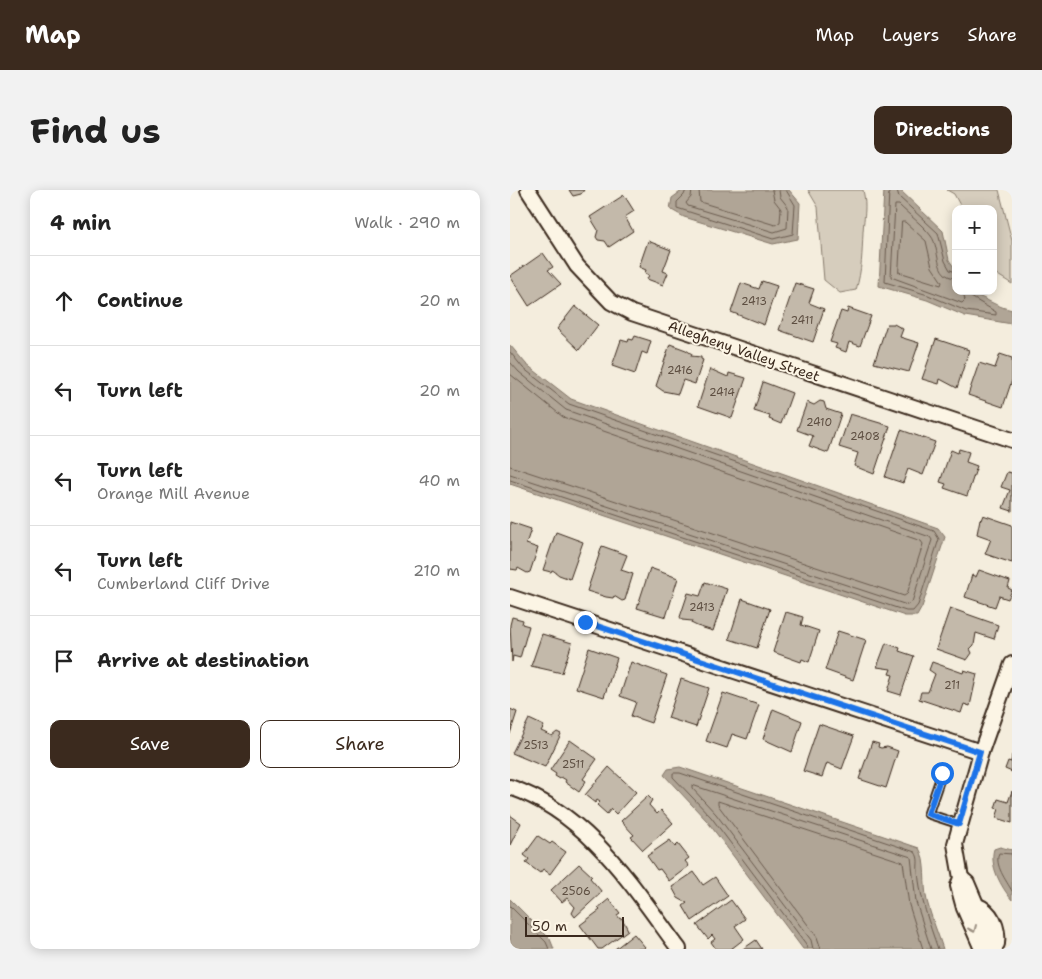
<!DOCTYPE html>
<html lang="en">
<head>
<meta charset="utf-8">
<style>
  body { margin:0; font-family:"Shantell Sans",sans-serif; background:#f2f2f2; color:#222 }
  .controls { position:absolute; right:15px; top:15px; display:grid; overflow:hidden; border-radius:10px; box-shadow:0 2px 12px #0003 }
  .controls button { width:45px; height:45px; display:grid; place-items:center; padding:0; border:0; border-bottom:1px solid #e0e0e0; background:#fff; color:#222; font:25px sans-serif }
  .scale { position:absolute; left:15px; bottom:12px; width:99px; box-sizing:border-box; padding-left:5px; border:2px solid #3b2a1e; border-top:0; font-size:14px; line-height:18px; white-space:nowrap; color:#3b2a1e; -webkit-text-stroke:4px #fcf5e5; paint-order:stroke }
  .stop { position:absolute; width:15px; height:15px; margin:-11px; border:4px solid #1a73e8; border-radius:50%; background:#fff }
  .stop.end { background:#1a73e8; border-color:#fff; box-shadow:0 1px 5px #0008 }
  .list { margin:0; padding:0; list-style:none }
  h2 { display:flex; justify-content:space-between; align-items:center; height:65px; margin:0; padding:0 20px; font-size:21px }
  h2 small { font-size:16px; font-weight:400; color:#767676 }
  .list li { display:grid; grid-template-columns:32px 1fr auto; gap:15px; align-items:center; box-sizing:border-box; height:90px; padding:0 20px; border-top:1px solid #e0e0e0 }
  .list b { display:block; font-size:19px; white-space:nowrap }
  .list p { margin:0; font-size:16px; white-space:nowrap; color:#767676 }
  .list em { font-size:16px; font-style:normal; color:#767676 }
  .actions { display:flex; gap:10px; padding:15px 20px }
  .actions a { flex:1; padding:11px 0; border:1px solid #3b2a1e; border-radius:10px; text-align:center; font-size:18px; color:#3b2a1e }
  .actions .main { background:#3b2a1e; color:#fff }
  .icon { flex:none; width:28px; height:28px; fill:none; stroke:currentColor; stroke-width:2; stroke-linecap:round; stroke-linejoin:round }
  .map { position:relative; flex:none; width:502px; height:759px; overflow:hidden; border-radius:10px }
  header { display:flex; align-items:center; gap:30px; box-sizing:border-box; height:70px; padding:0 25px; background:#3b2a1e; color:#fff }
  header strong { font-size:24px }
  nav { display:flex; gap:28px; margin-inline-start:auto; font-size:18px }
  .intro { display:flex; align-items:center; justify-content:space-between; box-sizing:border-box; height:120px; padding:0 30px }
  h1 { margin:0; font-size:35px }
  .button { padding:12px 22px; border-radius:10px; background:#3b2a1e; color:#fff; font-size:18px; font-weight:700 }
  main { display:flex; gap:30px; padding:0 30px }
  aside { flex:1; background:#fff; border-radius:10px; box-shadow:0 2px 12px #0003 }
  .map>svg:first-child { display:block }
  .green { fill:#d6cdbd; stroke:#887c6e }
  .water { fill:#b0a596; stroke:#817466 }
  .lines { fill:none; stroke-linecap:round; stroke-linejoin:round }
  .shore { stroke:#6a5b4e; stroke-width:1 }
  .building { fill:#c3b9aa; stroke:#3b2a1e }
  .lane-casing { stroke:#3b2a1e; stroke-width:11 }
  .street-casing { stroke:#3b2a1e; stroke-width:18 }
  .lane { stroke:#fcf5e5; stroke-width:7 }
  .street { stroke:#fcf5e5; stroke-width:14 }
  .oneway { stroke:#9c9082 }
  .route { stroke:#1a73e8; stroke-width:6 }
  .labels { text-anchor:middle; stroke-width:4; stroke-linejoin:round; paint-order:stroke }
  .number-label { font-size:11px; fill:#5d4e41 }
  .street-label { font-size:14px; fill:#3b2a1e; stroke:#fcf5e5 }
</style>
</head>
<body>
<header>
<strong>Map</strong>
<nav><a>Map</a><a>Layers</a><a>Share</a></nav>
</header>
<div class="intro"><h1>Find us</h1><a class="button">Directions</a></div>
<main>
<aside>
<h2>4 min<small>Walk · 290 m</small></h2>
<ul class="list">
<li><svg class="icon" aria-label="ahead" viewBox="0 0 24 24"><path d="M12 20V5M6 11l6-6 6 6"/></svg><div><b>Continue</b></div><em>20 m</em></li>
<li><svg class="icon" aria-label="left" viewBox="0 0 24 24"><path d="M17 20v-9H6M10 6l-5 5 5 5"/></svg><div><b>Turn left</b></div><em>20 m</em></li>
<li><svg class="icon" aria-label="left" viewBox="0 0 24 24"><path d="M17 20v-9H6M10 6l-5 5 5 5"/></svg><div><b>Turn left</b><p>Orange Mill Avenue</p></div><em>40 m</em></li>
<li><svg class="icon" aria-label="left" viewBox="0 0 24 24"><path d="M17 20v-9H6M10 6l-5 5 5 5"/></svg><div><b>Turn left</b><p>Cumberland Cliff Drive</p></div><em>210 m</em></li>
<li><svg class="icon" aria-label="arrive" viewBox="0 0 24 24"><path d="M6 21V4h12l-3 4 3 4H6"/></svg><div><b>Arrive at destination</b></div></li>
</ul>
<div class="actions"><a class="main">Save</a><a>Share</a></div>
</aside>
<div class="map">
<svg width="502" height="759" viewBox="0 0 502 759">
  <rect width="100%" height="100%" fill="#f4eddd"/>
  <filter id="ink" filterUnits="userSpaceOnUse"><feTurbulence type="fractalNoise" baseFrequency=".02" numOctaves="2"/><feDisplacementMap in="SourceGraphic" scale="10" xChannelSelector="R" yChannelSelector="G"/><feConvolveMatrix kernelMatrix="1 2 1 2 8 2 1 2 1" color-interpolation-filters="sRGB"/></filter>
  <g filter="url(#ink)">
    <g class="green">
      <path d="M298,0H353C357,17 354,25 353,42C352,63 352,80 346,100L330,103L314,90L308,17Z"/>
      <path d="M437,0H489L502,51V94L483,82V19H452L444,4Z"/>
    </g>
    <g class="water">
      <path d="M173,0H279L290,13L288,49L263,54L174,27L160,19L162,8Z"/>
      <path d="M374,0H390L433,41L439,70L446,80V101C469,101 479,115 502,120V134L455,126L417,110L369,96Z"/>
      <path d="M0,155L16,174L61,209L428,338L435,347L412,417L407,426H395L0,294Z"/>
      <path d="M170,577L409,658C417,671 413,695 417,711C421,727 428,743 433,759H293L197,631L154,585L158,579Z"/>
      <path d="M490,657L502,660V710C491,697 479,675 484,659Z"/>
      <path d="M0,709L40,749L44,759H0Z"/>
    </g>
    <g class="lines">
      <g class="shore">
        <path d="M176,0L174,5L167,12V18L263,49L283,44L285,15L276,0"/>
        <path d="M182,0L181,7L176,13L178,16L264,42L277,38L278,17L270,7L269,0"/>
        <path d="M189,0L190,12L265,35L270,32L271,19L264,10L262,0"/>
        <path d="M379,0L375,92L418,105L456,121L486,125V122L461,107L459,101"/>
        <path d="M387,0L389,7L428,43L435,71L440,80L446,82"/>
        <path d="M392,32H395L416,51L422,77L432,92L431,95L389,82Z"/>
        <path d="M446,88C423,87 431,59 421,46C413,35 399,25 389,15H385L381,87L452,113L455,110L453,101"/>
        <path d="M0,162L13,178L59,214L424,341L429,349L408,415L403,421H396L0,290"/>
        <path d="M0,172L9,182L56,220L420,347L422,350L402,412L397,415L0,284"/>
        <path d="M0,184L53,227L411,351L413,354L397,404L394,406L0,276"/>
        <path d="M502,664L489,663C484,675 496,690 502,701"/>
        <path d="M0,716L36,752L39,759"/>
        <path d="M297,759L296,754L201,627L163,587V583H170L405,662C410,669 407,674 408,681C410,708 419,733 428,759"/>
        <path d="M303,759L301,750L206,624L182,598V595L401,667L406,712L421,759"/>
        <path d="M311,759L307,747L208,615V611L393,672L399,715L413,759"/>
      </g>
    </g>
    <g class="building">
      <path d="M59,0H74L71,4L63,6Z"/>
      <path d="M114,5L124,21L115,27L123,41L99,57L95,51L88,50L86,47L88,40L80,27Z"/>
      <path d="M138,51L161,60L153,81L158,83L153,95L137,89L139,85L135,83L136,80L129,77Z"/>
      <path d="M33,63L43,77L38,80L51,94L19,116L0,86Z"/>
      <path d="M252,91L267,96L254,135L221,122L231,93L249,99Z"/>
      <path d="M285,93L304,99L299,113L314,119L303,152L269,140Z"/>
      <path d="M65,116L88,135L69,160L47,139Z"/>
      <path d="M338,118L361,126L350,156L339,152L336,162L325,158L327,154L320,152L331,121L337,123Z"/>
      <path d="M377,134H384L393,139L390,147L409,153L399,182L364,173Z"/>
      <path d="M125,146L141,151L137,164L132,162L125,184L102,176L111,150L118,152L119,149L123,150Z"/>
      <path d="M426,149L459,160L447,198L430,189L429,194L412,189Z"/>
      <path d="M160,154L176,160L182,164L181,166L191,167V169L193,170L185,194L173,190L168,204L153,201L146,196Z"/>
      <path d="M490,164L502,168V190L493,217L458,205L469,173L485,178Z"/>
      <path d="M200,179L218,187L219,183L236,188L222,228L188,216Z"/>
      <path d="M253,192L282,203L271,234L259,229L260,226L244,221Z"/>
      <path d="M310,211L314,212L316,219L331,224L318,263L299,256L303,246L287,240L297,212L304,215Z"/>
      <path d="M340,224L380,236L364,284L344,276L348,263L329,257Z"/>
      <path d="M391,240L425,252L413,285L398,279L393,293L375,287Z"/>
      <path d="M449,259L459,262L456,272L467,276L457,306L434,298L436,294L430,292L441,260L448,263Z"/>
      <path d="M497,282L502,283V321L493,318L500,300L491,297Z"/>
      <path d="M473,325L502,335V373L475,364L481,349L467,344L470,329L471,330Z"/>
      <path d="M0,332L21,339L16,354L28,358L20,382L17,383L8,378L7,380L0,379Z"/>
      <path d="M46,342L73,352L60,389L49,385L44,381L42,380L41,382L33,380Z"/>
      <path d="M92,356L117,365L111,380L123,384L115,410L112,411L104,406L103,408L96,407L77,401Z"/>
      <path d="M140,378L168,388L156,427L127,418Z"/>
      <path d="M469,380L500,391L498,398L502,400L498,409L489,406L485,417L455,407L462,385L466,387Z"/>
      <path d="M195,392L217,399L203,441L187,436L181,433L182,431L172,430L170,427L178,403L190,406Z"/>
      <path d="M232,409L260,419L247,458L219,449Z"/>
      <path d="M440,418L488,435L484,449L466,443L464,455L460,459L462,463L457,470L426,459Z"/>
      <path d="M276,422L293,427L291,435L309,441L299,472L292,469L291,472L263,462Z"/>
      <path d="M2,427L13,430L12,434L19,436L10,468L3,466L2,472L0,435Z"/>
      <path d="M328,441L356,450L343,490L315,480Z"/>
      <path d="M32,444L62,453L52,483L21,476Z"/>
      <path d="M376,453L390,458L389,461L404,466L391,505L378,501L383,485L379,484L381,479L367,477Z"/>
      <path d="M79,458L107,468L94,507L66,498Z"/>
      <path d="M121,472L157,485L141,533L121,526L126,512L110,506Z"/>
      <path d="M422,472L453,483L454,480L467,484L460,516L454,514L451,523L409,509L411,502H418L425,484L419,480Z"/>
      <path d="M171,489L199,498L186,537L158,528Z"/>
      <path d="M213,503L249,515L237,549L222,544L217,558L196,551Z"/>
      <path d="M0,519L7,522L0,544Z"/>
      <path d="M263,519L292,531L282,562L253,549Z"/>
      <path d="M19,529L34,536L31,541L42,546L47,542L51,544L35,577L2,563Z"/>
      <path d="M309,534L344,546L332,579L317,573L312,587L293,581Z"/>
      <path d="M60,550L87,569L73,589L76,591L69,602L55,592L56,590L51,587L50,589L45,586L46,584L40,580Z"/>
      <path d="M362,552L369,554L368,557L371,558L377,557L388,561L376,598L349,589Z"/>
      <path d="M502,565V582L495,579L498,571L501,572Z"/>
      <path d="M99,577L126,602L106,624L101,619L97,624L87,615L90,612L87,610L85,613L75,605Z"/>
      <path d="M502,601V633L486,628L489,619L485,618L488,609L498,612Z"/>
      <path d="M138,606L142,610L139,615L147,624L151,620L163,633L133,660L121,647L124,645L111,631Z"/>
      <path d="M0,625L11,633L0,655Z"/>
      <path d="M28,646L40,654L42,652L56,662L40,684L33,679L30,683L16,673L19,669L14,665Z"/>
      <path d="M160,650L165,657L168,654L179,668L175,671L179,676L159,691L150,679L147,680L137,666Z"/>
      <path d="M69,674L82,686L80,688L92,702L65,727L62,723L65,717L57,708L52,712L41,700Z"/>
      <path d="M184,682L193,695L205,687L218,706L182,731L173,716L177,713L168,708L162,697Z"/>
      <path d="M99,709L110,723L107,725L110,729L112,728L118,740L92,759H88L70,735L90,720L88,718Z"/>
      <path d="M221,710L235,729L225,736L234,749L221,759H206L201,752L205,749L202,745L198,749L187,735Z"/>
      <path d="M124,744L135,757L133,759H105Z"/>
      <path d="M246,750L252,759H233Z"/>
    </g>
    <g class="lines">
      <defs>
        <path id="lane" d="M432,583L418,624L449,634"/>
        <g id="street">
          <path d="M18,0L67,76L101,112L122,123L502,250"/>
          <path d="M0,407L471,562"/>
          <path d="M0,597C79,624 122,696 169,759"/>
          <path d="M451,688L457,693L485,759"/>
          <path d="M466,715C482,721 489,738 487,754"/>
          <path d="M472,759L454,718L448,696L451,688L445,654L471,562L502,474"/>
        </g>
      </defs>
      <use href="#lane" class="lane-casing"/>
      <use href="#street" class="street-casing"/>
      <use href="#lane" class="lane"/>
      <use href="#street" class="street"/>
    </g>
    <defs><path id="oneway-chevron" d="M-2-3.5L2.5 0L-2 3.5" fill="none" stroke-width="1.6" stroke-linecap="round" stroke-linejoin="round" transform="scale(1.25)"/></defs>
    <use class="oneway" href="#oneway-chevron" transform="translate(463 739) rotate(66)"/>
  </g>
  <g class="lines" filter="url(#ink)">
    <path class="route" d="M75,432L470,562L449,634L418,624L432,583"/>
  </g>
  <g class="labels">
    <g class="number-label">
      <text x="244" y="115">2413</text>
      <text x="292" y="134">2411</text>
      <text x="170" y="184">2416</text>
      <text x="212" y="206">2414</text>
      <text x="309" y="236">2410</text>
      <text x="355" y="250">2408</text>
      <text x="192" y="421">2413</text>
      <text x="442" y="499">211</text>
      <text x="26" y="559">2513</text>
      <text x="63" y="578">2511</text>
      <text x="66" y="705">2506</text>
    </g>
    <g class="street-label">
      <text transform="translate(234 161) rotate(19)" y="5">Allegheny Valley Street</text>
    </g>
  </g>
</svg>
<div class="controls">
<button>+</button>
<button>−</button>
</div>
<div class="scale">50 m</div>
<div class="stop" style="left:432px;top:583px"></div>
<div class="stop end" style="left:75px;top:432px"></div>
</div>
</main>
</body>
</html>
